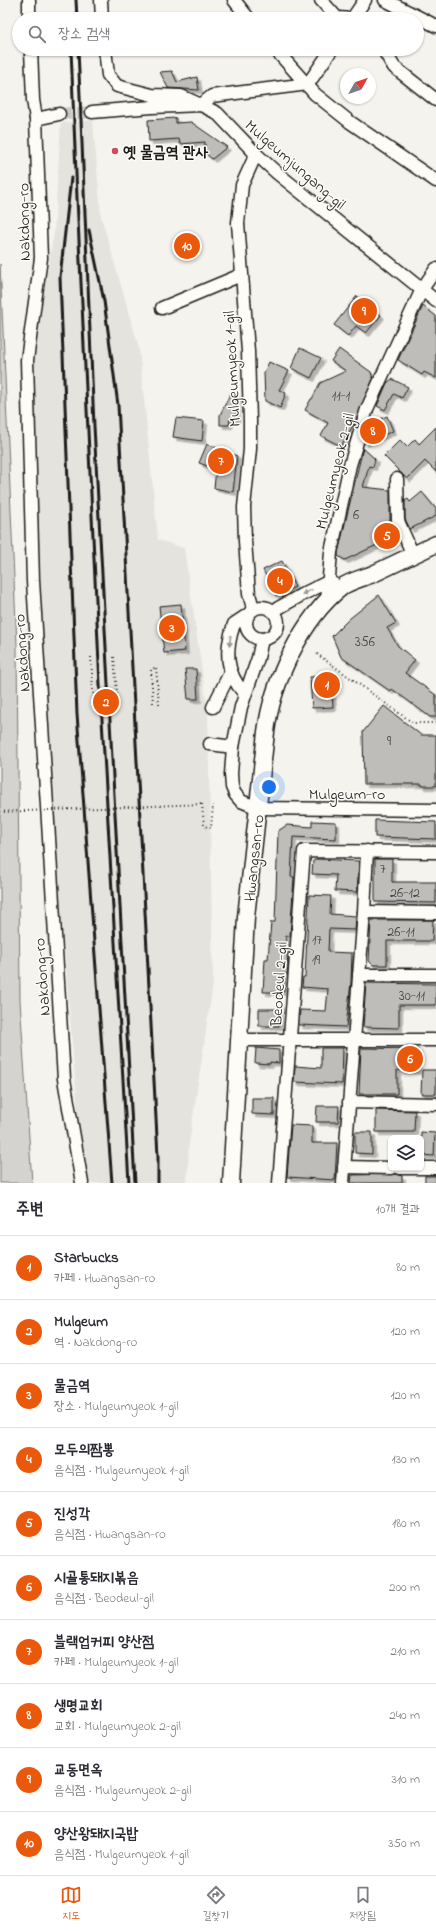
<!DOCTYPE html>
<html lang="ko">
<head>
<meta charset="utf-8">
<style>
  body { margin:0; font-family:"Indie Flower","Poor Story",sans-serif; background:#f7f7f7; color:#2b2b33 }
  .controls { position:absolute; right:12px; bottom:12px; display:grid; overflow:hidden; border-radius:6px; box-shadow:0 1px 3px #0004 }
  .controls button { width:36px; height:36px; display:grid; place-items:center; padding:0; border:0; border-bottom:1px solid #e1e1e2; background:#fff; color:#2b2b33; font:20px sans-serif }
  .compass { position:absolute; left:340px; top:68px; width:36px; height:36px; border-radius:50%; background:#fff; box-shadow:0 1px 3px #0004; rotate:50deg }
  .you { position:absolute; left:269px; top:787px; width:14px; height:14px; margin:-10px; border:3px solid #fff; border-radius:50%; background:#1a73e8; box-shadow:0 0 0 6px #1a73e833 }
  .badge { display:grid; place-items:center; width:26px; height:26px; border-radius:50%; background:#ea580c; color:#fff; font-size:13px; font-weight:700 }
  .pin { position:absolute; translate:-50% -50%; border:2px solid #fff; box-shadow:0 1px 4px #0006 }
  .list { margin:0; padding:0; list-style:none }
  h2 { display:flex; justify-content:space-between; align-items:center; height:52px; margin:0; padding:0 16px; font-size:17px }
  h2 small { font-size:13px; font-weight:400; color:#7c7c81 }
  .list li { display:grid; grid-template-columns:26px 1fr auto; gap:12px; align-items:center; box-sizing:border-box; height:64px; padding:0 16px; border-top:1px solid #e1e1e2 }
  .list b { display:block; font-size:15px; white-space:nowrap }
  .list p { margin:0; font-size:13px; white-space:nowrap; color:#7c7c81 }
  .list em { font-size:13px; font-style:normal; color:#7c7c81 }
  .icon { flex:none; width:22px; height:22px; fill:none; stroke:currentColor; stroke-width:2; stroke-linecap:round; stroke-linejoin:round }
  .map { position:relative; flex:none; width:436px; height:1183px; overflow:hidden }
  .search { position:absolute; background:#fff; box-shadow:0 1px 3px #0004; left:12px; right:12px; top:12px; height:44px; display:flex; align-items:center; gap:10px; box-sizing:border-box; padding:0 14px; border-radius:22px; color:#7c7c81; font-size:15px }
  .sheet { height:692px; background:#fff }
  nav { display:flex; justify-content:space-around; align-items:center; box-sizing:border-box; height:56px; border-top:1px solid #e1e1e2; background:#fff; font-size:11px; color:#7c7c81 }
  nav a { display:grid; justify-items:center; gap:2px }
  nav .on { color:#ea580c }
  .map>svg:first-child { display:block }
  .built { fill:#e4e3de }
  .green { fill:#d4d3cf; stroke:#787876 }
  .building { fill:#bebdba; stroke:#1c1c1c; filter:url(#shadow) }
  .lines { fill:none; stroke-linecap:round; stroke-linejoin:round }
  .minor-tunnel { stroke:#c9c8c4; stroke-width:12; stroke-dasharray:12 6; stroke-linecap:butt }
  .minor-casing { stroke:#1c1c1c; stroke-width:15 }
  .major-casing { stroke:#1c1c1c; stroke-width:19 }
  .path { stroke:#1c1c1c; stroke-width:2; stroke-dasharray:1 3; stroke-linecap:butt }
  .minor { stroke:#fdfcf7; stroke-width:12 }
  .major { stroke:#fdfcf7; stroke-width:16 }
  .rail { stroke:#1c1c1c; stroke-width:3 }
  .path-bridge { stroke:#1c1c1c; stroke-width:2; stroke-dasharray:1 3; stroke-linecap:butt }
  .oneway { fill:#989794 }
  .poi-dot { fill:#d1495b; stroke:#fdfcf7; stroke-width:1.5 }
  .labels { text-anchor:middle; stroke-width:3; stroke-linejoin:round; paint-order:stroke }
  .number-label { font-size:14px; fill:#444 }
  .poi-label { font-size:16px; font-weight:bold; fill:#1c1c1c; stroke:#fdfcf7; text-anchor:start }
  .street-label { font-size:16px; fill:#1c1c1c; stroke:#fdfcf7 }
</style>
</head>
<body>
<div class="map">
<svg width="436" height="1183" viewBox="0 0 436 1183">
  <defs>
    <filter id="shadow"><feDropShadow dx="3.5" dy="3.5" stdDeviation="0" flood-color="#0004"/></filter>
  </defs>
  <rect width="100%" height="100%" fill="#f4f3ee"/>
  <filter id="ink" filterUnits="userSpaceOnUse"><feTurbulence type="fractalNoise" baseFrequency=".025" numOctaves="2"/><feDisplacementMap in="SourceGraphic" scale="8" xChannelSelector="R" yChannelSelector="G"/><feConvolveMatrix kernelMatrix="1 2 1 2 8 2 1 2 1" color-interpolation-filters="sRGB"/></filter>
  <g filter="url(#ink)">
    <path class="built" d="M93,120L101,216L139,348L158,540L184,548L208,713L213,984L189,1144L187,1183H84L53,818L28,381L54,233L61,123Z"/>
    <path class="green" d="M0,264L17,646L20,1000L32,1183H0Z"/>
    <g class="building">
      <path d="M172,71L177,82L197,77L199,90L168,88L160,72Z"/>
      <path d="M176,118V123L191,122L227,147L212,159L205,153V142L180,144L179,139L149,141L148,120Z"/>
      <path d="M357,296L381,315L366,333L356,326L348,336L334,325Z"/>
      <path d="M423,306L436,316V378L424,372L422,375L398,360Z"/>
      <path d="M300,348L321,358L311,378L291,368Z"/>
      <path d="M339,349L371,372L373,379L355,422L341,446L321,436L328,423L305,410L311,399H312L320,383L346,371L331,361Z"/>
      <path d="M269,362L289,371L279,390L286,393L280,408L265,401L264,373Z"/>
      <path d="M392,379L408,387L402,398L394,394L385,410L377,406L387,383Z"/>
      <path d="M230,394H237L236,419H230L229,425H220V415Z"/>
      <path d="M387,416L393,431L364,443L370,424Z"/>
      <path d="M176,418L204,421L202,441L173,437Z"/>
      <path d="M436,427V472L425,461L407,479L384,456L400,440L407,447L415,439L419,444Z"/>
      <path d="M207,444L237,456L233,492L214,488L216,469L199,463Z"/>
      <path d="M363,448L375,459L373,467L369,466L363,487L390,490V521L396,536L345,560L338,556V553Z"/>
      <path d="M422,492L436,509V516L410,529L405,519V501L408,499L410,502Z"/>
      <path d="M282,561L295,587L276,596L263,570Z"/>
      <path d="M379,595L396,623L387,628L398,646L415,660L405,673L436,695V717H430L392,689L390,691L341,657L332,636L349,619Z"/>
      <path d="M181,604L185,651L164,653L159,606Z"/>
      <path d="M185,669H196L198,699H188Z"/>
      <path d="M331,676L333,707L312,708L310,677Z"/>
      <path d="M384,706L421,735H436V786H422V784H364L363,732Z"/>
      <path d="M375,820L436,822V839L375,837Z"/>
      <path d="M312,821L336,822V839L293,837L291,877H294L290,936H286L288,967L287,974H284V992H263L265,959H268L271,922H275L278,831L287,825L312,827Z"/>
      <path d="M317,859L359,861L357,892L335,891L336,875L312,874L313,861Z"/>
      <path d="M375,859H392V882H436V903L375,902Z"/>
      <path d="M309,895L331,896L330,914L356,916L355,930L329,929L328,952L352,953L351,982L346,1027L299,1025L300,1010L326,1011L328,989L302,987L303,977H305Z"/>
      <path d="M371,920H433L432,941H387V965H373L369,961Z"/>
      <path d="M366,983L436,984V1005H399V1028L363,1027Z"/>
      <rect x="259" y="1009" width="20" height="17"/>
      <path d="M256,1048L279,1050V1063L270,1062V1064L255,1063Z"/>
      <path d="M321,1048H343L342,1084L294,1082L295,1066L321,1068Z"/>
      <path d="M361,1048L418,1049L417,1071L397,1070V1094H359Z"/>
      <path d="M422,1070H436V1094H421Z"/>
      <path d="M252,1098H274V1115L252,1114Z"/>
      <path d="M317,1106H339L338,1122H316Z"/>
      <path d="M376,1110L415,1111L414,1132H376Z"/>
      <path d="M291,1125L312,1126V1143H337L335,1180L287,1177Z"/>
      <path d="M355,1132H372V1154L355,1153Z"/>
      <path d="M421,1132L435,1133L434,1156L421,1155Z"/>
      <path d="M395,1174L402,1176V1183H351L352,1175Z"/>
      <rect x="425" y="1176" width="11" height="7"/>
    </g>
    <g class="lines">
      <path class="minor-tunnel" d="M59,114L92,112"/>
      <defs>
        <g id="minor">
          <path d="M29,0V19"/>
          <path d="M101,0L102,19"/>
          <path d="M234,0L249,19"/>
          <path d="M321,0L337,18L355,19"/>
          <path d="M385,0L436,26"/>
          <path d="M352,19L365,0"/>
          <path d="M31,49L33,100L36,119L41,258L27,360L33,581L64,1079L82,1183"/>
          <path d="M105,49L108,75L117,86L152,95L181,96L201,105L212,96L308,84"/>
          <path d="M275,49L315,94L350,122L436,181"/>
          <path d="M383,49L394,67L436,100"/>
          <path d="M308,84L332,49"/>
          <path d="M92,112L152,107L201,105L217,113L256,154L277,173L436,301"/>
          <path d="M36,119L59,114"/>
          <path d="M162,308L241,275"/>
          <path d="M397,479L398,521L413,555"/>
          <path d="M327,602L331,552L350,465L367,409L422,289L436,269"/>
          <circle cx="262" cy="623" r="16"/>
          <path d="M253,608L249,594L245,541L244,507L250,449V421L248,351L238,223L242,185L256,154"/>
          <path d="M273,611L305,593L328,582L334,584"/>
          <path d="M262,639L258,658L241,707L233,747L231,774L232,787L235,794L241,801L258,808L436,810"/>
          <path d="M244,693C225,672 225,650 234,624L246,616"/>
          <path d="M213,707L230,673"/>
          <path d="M210,744L233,747"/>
          <path d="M364,912L436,913"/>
          <path d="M359,975H436"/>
          <path d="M239,1040H436"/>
          <path d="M349,1102L436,1104"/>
          <path d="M344,1167L391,1168"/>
          <path d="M400,1168H436"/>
          <path d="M279,1183L304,851L436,852"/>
          <path d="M343,1183L364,912L367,851"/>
        </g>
        <path id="major" d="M231,1183L246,917L266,732C272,683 302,618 342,587C350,581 363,578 373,574C394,564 415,554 436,544"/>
      </defs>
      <use href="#minor" class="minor-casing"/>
      <use href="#major" class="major-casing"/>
      <g class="path">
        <path d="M317,654L413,723H436"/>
        <path d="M91,657L94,705"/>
        <path d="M114,657L118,704"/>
        <path d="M153,703L151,670L156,667L159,705"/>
        <path d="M202,804L204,826L211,828L213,805"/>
      </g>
      <use href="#minor" class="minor"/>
      <use href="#major" class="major"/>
      <g class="rail">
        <path d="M76,0L77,19"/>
        <path d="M71,49L77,198L100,685L129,1183"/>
        <path d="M78,49L94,426L135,1183"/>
        <path d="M71,178L60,277L77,714L112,1183"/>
        <path d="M89,230L104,301L118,405L158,1156V1183"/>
      </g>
      <path class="path-bridge" d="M0,812L202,804"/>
    </g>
    <defs><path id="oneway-solid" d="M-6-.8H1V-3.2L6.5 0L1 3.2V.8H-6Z"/></defs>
    <g class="oneway">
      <use href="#oneway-solid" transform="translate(307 592) rotate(154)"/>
      <use href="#oneway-solid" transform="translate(230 641) rotate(97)"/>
    </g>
  </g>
  <circle class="poi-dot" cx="115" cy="151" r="4"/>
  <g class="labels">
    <g class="number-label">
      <text x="341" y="400">11-1</text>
      <text x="356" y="519">6</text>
      <text x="365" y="646">356</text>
      <text x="389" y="745">9</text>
      <text x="383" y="873">7</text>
      <text x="405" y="897">26-12</text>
      <text x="401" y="936">26-11</text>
      <text x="317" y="944">17</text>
      <text x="316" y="964">19</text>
      <text x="412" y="1000">30-11</text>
    </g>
    <g class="poi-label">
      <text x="123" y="157">옛 물금역 관사</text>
    </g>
    <g class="street-label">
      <text transform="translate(296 164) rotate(41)" y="6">Mulgeumjungang-gil</text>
      <text transform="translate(23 222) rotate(-91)" y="6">Nakdong-ro</text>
      <text transform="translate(231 369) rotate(-93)" y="6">Mulgeumyeok 1-gil</text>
      <text transform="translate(334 471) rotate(-76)" y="6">Mulgeumyeok 2-gil</text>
      <text transform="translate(21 653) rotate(-94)" y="6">Nakdong-ro</text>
      <text x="347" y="799">Mulgeum-ro</text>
      <text transform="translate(253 858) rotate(-84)" y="6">Hwangsan-ro</text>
      <text transform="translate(41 977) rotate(-94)" y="6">Nakdong-ro</text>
      <text transform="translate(278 984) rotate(-86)" y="6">Beodeul 2-gil</text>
    </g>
  </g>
</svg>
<div class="controls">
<button><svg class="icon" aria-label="layers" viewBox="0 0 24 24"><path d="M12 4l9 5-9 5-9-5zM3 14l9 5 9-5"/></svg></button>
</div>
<svg class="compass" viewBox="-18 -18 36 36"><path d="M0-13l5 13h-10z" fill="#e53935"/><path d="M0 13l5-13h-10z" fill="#7c7c81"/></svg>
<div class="you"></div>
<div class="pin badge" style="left:327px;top:685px">1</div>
<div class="pin badge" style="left:106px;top:702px">2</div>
<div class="pin badge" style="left:172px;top:628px">3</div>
<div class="pin badge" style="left:280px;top:581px">4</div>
<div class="pin badge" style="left:387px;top:536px">5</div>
<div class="pin badge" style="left:410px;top:1059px">6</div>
<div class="pin badge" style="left:221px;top:461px">7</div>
<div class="pin badge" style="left:373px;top:431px">8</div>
<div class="pin badge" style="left:364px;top:311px">9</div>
<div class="pin badge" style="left:187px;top:246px">10</div>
<div class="search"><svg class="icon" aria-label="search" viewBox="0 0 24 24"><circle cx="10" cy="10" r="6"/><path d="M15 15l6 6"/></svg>장소 검색</div>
</div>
<section class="sheet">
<h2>주변<small>10개 결과</small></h2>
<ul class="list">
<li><span class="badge">1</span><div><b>Starbucks</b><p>카페 · Hwangsan-ro</p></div><em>80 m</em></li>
<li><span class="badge">2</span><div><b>Mulgeum</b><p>역 · Nakdong-ro</p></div><em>120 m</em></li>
<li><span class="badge">3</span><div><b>물금역</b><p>장소 · Mulgeumyeok 1-gil</p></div><em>120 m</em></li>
<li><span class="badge">4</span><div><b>모두의짬뽕</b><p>음식점 · Mulgeumyeok 1-gil</p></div><em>130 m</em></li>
<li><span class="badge">5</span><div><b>진성각</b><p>음식점 · Hwangsan-ro</p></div><em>180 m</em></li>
<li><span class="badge">6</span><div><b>시골통돼지볶음</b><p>음식점 · Beodeul-gil</p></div><em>200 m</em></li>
<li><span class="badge">7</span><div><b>블랙업커피 양산점</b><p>카페 · Mulgeumyeok 1-gil</p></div><em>210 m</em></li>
<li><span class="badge">8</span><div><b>생명교회</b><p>교회 · Mulgeumyeok 2-gil</p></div><em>240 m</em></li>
<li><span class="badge">9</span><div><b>교동면옥</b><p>음식점 · Mulgeumyeok 2-gil</p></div><em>310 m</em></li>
<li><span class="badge">10</span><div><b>양산왕돼지국밥</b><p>음식점 · Mulgeumyeok 1-gil</p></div><em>350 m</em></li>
</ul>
</section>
<nav>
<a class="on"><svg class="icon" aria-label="map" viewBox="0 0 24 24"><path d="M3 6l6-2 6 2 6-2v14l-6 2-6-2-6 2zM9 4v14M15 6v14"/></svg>지도</a>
<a><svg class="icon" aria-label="directions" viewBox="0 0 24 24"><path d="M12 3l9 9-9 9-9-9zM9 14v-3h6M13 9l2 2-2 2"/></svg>길찾기</a>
<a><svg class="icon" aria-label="saved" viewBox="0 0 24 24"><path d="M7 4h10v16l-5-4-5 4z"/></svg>저장됨</a>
</nav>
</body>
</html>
